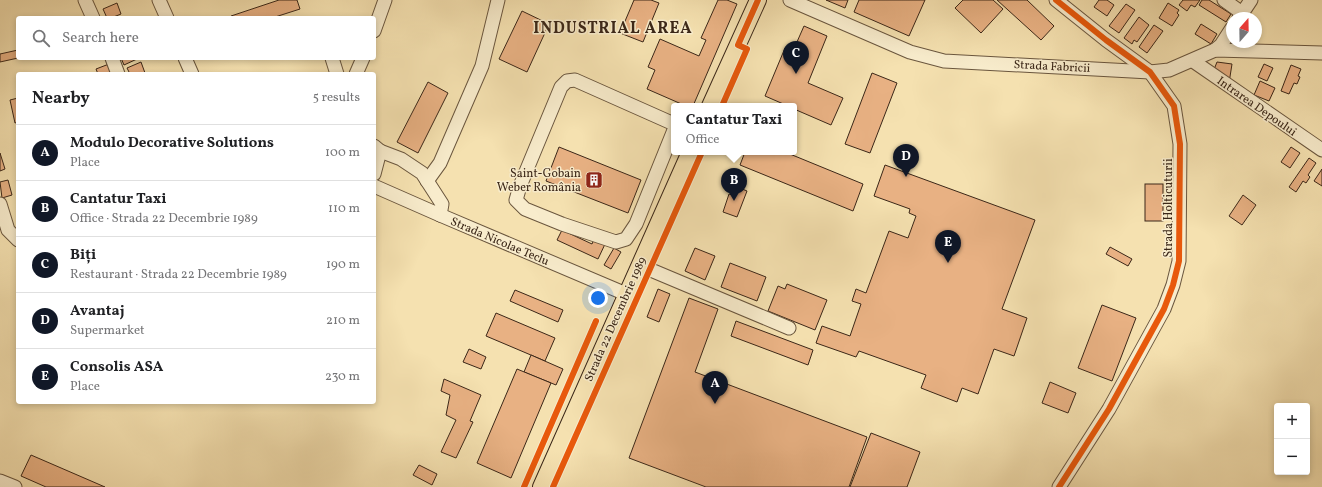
<!DOCTYPE html>
<html lang="en">
<head>
<meta charset="utf-8">
<style>
  body { margin:0; font-family:Vollkorn,serif; background:#f6f6f6; color:#202124 }
  .controls { position:absolute; right:12px; bottom:12px; display:grid; overflow:hidden; border-radius:4px; box-shadow:0 2px 6px #0003 }
  .controls button { width:36px; height:36px; display:grid; place-items:center; padding:0; border:0; border-bottom:1px solid #e0e0e0; background:#fff; color:#202124; font:20px sans-serif }
  .compass { position:absolute; left:1226px; top:12px; width:36px; height:36px; border-radius:50%; background:#fff; box-shadow:0 2px 6px #0003; rotate:20deg }
  .you { position:absolute; left:598px; top:298px; width:14px; height:14px; margin:-10px; border:3px solid #fff; border-radius:50%; background:#1a73e8; box-shadow:0 0 0 6px #1a73e833 }
  .badge { display:grid; place-items:center; width:26px; height:26px; border-radius:50%; background:#111827; color:#fff; font-size:13px; font-weight:700 }
  .pin { position:absolute; translate:-50% -33px; filter:drop-shadow(0 1px 2px #0008) }
  .pin::after { content:''; position:absolute; top:21px; width:14px; height:12px; background:inherit; clip-path:polygon(0 0,100% 0,50% 100%) }
  .popup { position:absolute; left:671px; top:103px; width:126px; height:52px; box-sizing:border-box; display:grid; place-content:center; border-radius:4px; background:#fff; filter:drop-shadow(0 1px 3px #0005); font-size:13px; white-space:nowrap; color:#757577 }
  .popup b { font-size:15px; color:#202124 }
  .popup::after { content:''; position:absolute; left:50%; top:100%; margin-left:-8px; border:8px solid transparent; border-top-color:#fff }
  .list { margin:0; padding:0; list-style:none }
  h2 { display:flex; justify-content:space-between; align-items:center; height:52px; margin:0; padding:0 16px; font-size:17px }
  h2 small { font-size:13px; font-weight:400; color:#757577 }
  .list li { display:grid; grid-template-columns:26px 1fr auto; gap:12px; align-items:center; box-sizing:border-box; height:56px; padding:0 16px; border-top:1px solid #e0e0e0 }
  .list b { display:block; font-size:15px; white-space:nowrap }
  .list p { margin:0; font-size:13px; white-space:nowrap; color:#757577 }
  .list em { font-size:13px; font-style:normal; color:#757577 }
  .icon { flex:none; width:22px; height:22px; fill:none; stroke:currentColor; stroke-width:2; stroke-linecap:round; stroke-linejoin:round }
  .map { position:relative; flex:none; width:1322px; height:487px; overflow:hidden }
  .search { position:absolute; background:#fff; box-shadow:0 2px 6px #0003; left:16px; top:16px; width:360px; height:44px; display:flex; align-items:center; gap:10px; box-sizing:border-box; padding:0 14px; border-radius:4px; color:#757577; font-size:15px }
  .panel { position:absolute; background:#fff; box-shadow:0 2px 6px #0003; left:16px; top:72px; width:360px; height:332px; border-radius:4px }
  .map>svg:first-child { display:block }
  .building { fill:#e8b183; stroke:#3b2718 }
  .lines { fill:none; stroke-linecap:round; stroke-linejoin:round }
  .minor-casing { stroke:#6a563e; stroke-width:15 }
  .major-casing { stroke:#3b2718; stroke-width:18 }
  .minor { stroke:#f8eccc; stroke-width:13 }
  .major { stroke:#f5e1b0; stroke-width:16 }
  .cycleway-casing { stroke:#f8eccc; stroke-width:8 }
  .cycleway { stroke:#e8590c; stroke-width:6 }
  .labels { text-anchor:middle; stroke-width:3; stroke-linejoin:round; paint-order:stroke }
  .street-label { font-size:12px; fill:#3b2718; stroke:#f8eccc }
  .poi-label { font-size:12px; fill:#3b2718; stroke:#f8eccc; text-anchor:end }
  .district-label { font-size:16px; font-weight:bold; letter-spacing:1px; fill:#3b2718; stroke:#f8eccc }
</style>
</head>
<body>
<div class="map">
<svg width="1322" height="487" viewBox="0 0 1322 487">
  <rect width="100%" height="100%" fill="#f5e1b0"/>
  <filter id="stains"><feTurbulence type="fractalNoise" baseFrequency=".005" numOctaves="4"/><feColorMatrix values="0 0 0 0 .2 0 0 0 0 .09 0 0 0 0 .02 0 0 0 .5 -.17"/></filter>
  <radialGradient id="worn" r=".72"><stop offset=".6" stop-color="#630" stop-opacity="0"/><stop offset="1" stop-color="#630" stop-opacity=".3"/></radialGradient>
  <g class="building">
    <path d="M279,0H297L300,9L272,18H231V16Z"/>
    <path d="M634,0H651L659,3L643,42L620,33Z"/>
    <path d="M718,0H727L737,4L693,106H686L647,89L655,70L648,67L660,39L699,56L706,40L701,38Z"/>
    <path d="M826,0H848L845,8Z"/>
    <path d="M859,0H925L909,36L854,12Z"/>
    <path d="M963,0H993L1003,9L981,33L955,8Z"/>
    <path d="M997,0H1027L1054,26L1041,40Z"/>
    <path d="M1099,0H1107L1114,5L1107,16L1094,7Z"/>
    <path d="M1183,0H1200L1195,7L1191,5L1187,11L1179,5Z"/>
    <path d="M1202,0H1209L1231,14L1226,22L1199,5Z"/>
    <path d="M117,3L121,14L111,18H107L103,9Z"/>
    <path d="M1168,3L1179,10L1177,13L1179,15L1172,26L1159,18Z"/>
    <path d="M1126,4L1135,10L1119,33L1109,26Z"/>
    <path d="M522,11L549,24L527,72L499,59Z"/>
    <path d="M1139,17L1149,25L1137,42L1134,40L1132,44L1124,38Z"/>
    <path d="M1201,24L1217,34L1211,44L1195,34Z"/>
    <path d="M1154,25L1163,31L1147,53L1139,47Z"/>
    <path d="M804,26L827,36L808,83L843,98L831,125L794,109V106H788L765,96L785,48L793,51Z"/>
    <path d="M18,50V58L0,62V54Z"/>
    <path d="M121,58H137V59L124,65Z"/>
    <path d="M141,62L145,73L130,74L127,68Z"/>
    <path d="M1217,62L1232,64L1229,83L1213,72Z"/>
    <path d="M109,64L114,74H98L96,69Z"/>
    <path d="M1264,64L1273,68L1267,81L1258,77Z"/>
    <path d="M1291,65L1301,69L1298,76L1300,77L1297,84L1294,83L1289,94L1281,91Z"/>
    <path d="M872,73L897,83L870,153L845,144Z"/>
    <path d="M1260,81L1275,88L1269,101L1254,95Z"/>
    <path d="M428,82L448,93L418,153L397,142Z"/>
    <path d="M18,98V122L15,123L10,100Z"/>
    <path d="M559,147L641,180L628,213L546,181Z"/>
    <path d="M1291,147L1300,153L1290,168L1281,162Z"/>
    <path d="M745,152H785L863,184L853,211L740,165Z"/>
    <path d="M0,153L5,169L0,171Z"/>
    <path d="M1309,158L1316,163L1308,175L1310,177L1306,183L1303,181L1296,192L1289,187Z"/>
    <path d="M885,165L1035,220L1002,309L1027,318L1014,356L994,349L978,394L962,388L957,402L921,388L926,375L859,351L856,357L816,343L822,326L850,336L861,304L852,301L856,289L866,293L889,231L908,238L916,216L909,213L910,209L874,196Z"/>
    <path d="M1322,169V186L1314,181Z"/>
    <path d="M8,180L12,195L2,198L0,182Z"/>
    <rect x="1145" y="184" width="18" height="37"/>
    <path d="M735,186L747,191L737,217L723,212L729,194L732,195Z"/>
    <path d="M1243,195L1256,205L1242,225L1229,216Z"/>
    <path d="M562,230L592,244L595,237L606,242L598,259L557,240Z"/>
    <path d="M1110,247L1132,259L1128,266L1106,254Z"/>
    <path d="M614,248L621,252L611,269L604,265Z"/>
    <path d="M695,248L715,256L705,280L685,271Z"/>
    <path d="M730,263L766,277L757,301L721,287Z"/>
    <path d="M787,284L827,300L815,330L768,311L778,286L785,289Z"/>
    <path d="M658,289L670,294L659,322L647,317Z"/>
    <path d="M515,290L563,310L558,322L510,301Z"/>
    <path d="M689,298L718,309L695,372L867,437L849,487H706L629,458Z"/>
    <path d="M1102,305L1136,318L1112,381L1078,368Z"/>
    <path d="M496,313L555,338L545,361L486,336Z"/>
    <path d="M736,321L813,350L808,365L731,336Z"/>
    <path d="M469,349L486,357L481,369L463,362Z"/>
    <path d="M531,355L563,369L556,385L524,372Z"/>
    <path d="M517,369L551,383L511,478L477,463Z"/>
    <path d="M444,379L481,395L470,421L473,422L456,458L441,452L456,420L446,415L450,395L441,391Z"/>
    <path d="M1050,382L1076,393L1068,413L1042,403Z"/>
    <path d="M871,433L920,452L907,487H850Z"/>
    <path d="M31,455L105,487H46L21,476Z"/>
    <path d="M419,465L437,474L432,485L413,475Z"/>
  </g>
  <g class="lines">
    <defs>
      <g id="minor">
        <path d="M85,0L93,18"/>
        <path d="M159,0L167,18"/>
        <path d="M790,0L910,52L944,61L1150,72L1169,70L1215,50L1322,53"/>
        <path d="M1056,0L1106,40L1150,72L1174,106L1180,144L1179,261L1173,285L1164,309L1109,409L1059,487"/>
        <path d="M1224,0L1242,13"/>
        <path d="M1239,18L1251,0"/>
        <path d="M374,31L385,0"/>
        <path d="M1215,50L1221,45L1232,28"/>
        <path d="M112,58L118,74"/>
        <path d="M185,58L192,74"/>
        <path d="M332,58L337,74"/>
        <path d="M1193,61L1322,150"/>
        <path d="M356,74L363,58"/>
        <path d="M674,124L575,80L567,81L561,87L520,186L516,200L525,209L562,224L616,242L626,239L636,224L674,130"/>
        <path d="M380,151L401,159L422,173L442,204L440,215"/>
        <path d="M374,174L380,151L374,146"/>
        <path d="M427,181L440,163L482,66L498,0"/>
        <path d="M374,186L440,215L626,294"/>
        <path d="M0,204L8,230L18,240"/>
        <path d="M639,265L789,328"/>
        <path d="M0,481L15,487"/>
      </g>
      <g id="major">
        <path d="M710,106L758,0"/>
        <path d="M541,487L690,152"/>
      </g>
    </defs>
    <use href="#minor" class="minor-casing"/>
    <use href="#major" class="major-casing"/>
    <use href="#minor" class="minor"/>
    <use href="#major" class="major"/>
    <defs>
      <g id="cycleway">
        <path d="M1056,0L1106,40L1150,72L1174,106L1180,144L1179,261L1173,285L1164,309L1109,409L1059,487"/>
        <path d="M722,106L747,49L738,45L758,0"/>
        <path d="M524,487L596,321"/>
        <path d="M553,487L702,152"/>
      </g>
    </defs>
    <use href="#cycleway" class="cycleway-casing"/>
    <use href="#cycleway" class="cycleway"/>
  </g>
  <defs>
    <symbol id="building-square" viewBox="-11 -11 22 22"><rect x="-9" y="-9" width="18" height="18" rx="4" fill="#8f2418" stroke="#f8eccc"/><path d="M-4-6H4V6H1V3H-1V6H-4ZM-2.5-4.3h1.7v1.8h-1.7ZM.8-4.3h1.7v1.8H.8ZM-2.5-1h1.7V.8h-1.7ZM.8-1h1.7V.8H.8Z" fill="#fff"/></symbol>
  </defs>
  <g fill-rule="evenodd">
    <use href="#building-square" x="584" y="170" width="20" height="20"/>
  </g>
  <g class="labels">
    <g class="street-label">
      <text transform="translate(1052 66) rotate(3)" y="4">Strada Fabricii</text>
      <text transform="translate(1257 106) rotate(35)" y="4">Intrarea Depoului</text>
      <text transform="translate(1168 208) rotate(-90)" y="4">Strada Holticuturii</text>
      <text transform="translate(500 241) rotate(23)" y="4">Strada Nicolae Teclu</text>
      <text transform="translate(615 319) rotate(-66)" y="4">Strada 22 Decembrie 1989</text>
    </g>
    <g class="poi-label">
      <text x="581" y="177">Saint-Gobain<tspan x="581" dy="14">Weber România</tspan></text>
    </g>
    <g class="district-label">
      <text x="613" y="33">INDUSTRIAL AREA</text>
    </g>
  </g>
  <rect width="100%" height="100%" filter="url(#stains)"/>
  <rect width="100%" height="100%" fill="url(#worn)"/>
</svg>
<div class="controls">
<button>+</button>
<button>−</button>
</div>
<svg class="compass" viewBox="-18 -18 36 36"><path d="M0-13l5 13h-10z" fill="#e53935"/><path d="M0 13l5-13h-10z" fill="#757577"/></svg>
<div class="you"></div>
<div class="pin badge" style="left:715px;top:404px">A</div>
<div class="pin badge" style="left:734px;top:201px">B</div>
<div class="popup"><b>Cantatur Taxi</b>Office</div>
<div class="pin badge" style="left:796px;top:74px">C</div>
<div class="pin badge" style="left:906px;top:177px">D</div>
<div class="pin badge" style="left:948px;top:263px">E</div>
<div class="search"><svg class="icon" aria-label="search" viewBox="0 0 24 24"><circle cx="10" cy="10" r="6"/><path d="M15 15l6 6"/></svg>Search here</div>
<section class="panel">
<h2>Nearby<small>5 results</small></h2>
<ul class="list">
<li><span class="badge">A</span><div><b>Modulo Decorative Solutions</b><p>Place</p></div><em>100 m</em></li>
<li><span class="badge">B</span><div><b>Cantatur Taxi</b><p>Office · Strada 22 Decembrie 1989</p></div><em>110 m</em></li>
<li><span class="badge">C</span><div><b>Biți</b><p>Restaurant · Strada 22 Decembrie 1989</p></div><em>190 m</em></li>
<li><span class="badge">D</span><div><b>Avantaj</b><p>Supermarket</p></div><em>210 m</em></li>
<li><span class="badge">E</span><div><b>Consolis ASA</b><p>Place</p></div><em>230 m</em></li>
</ul>
</section>
</div>
</body>
</html>
